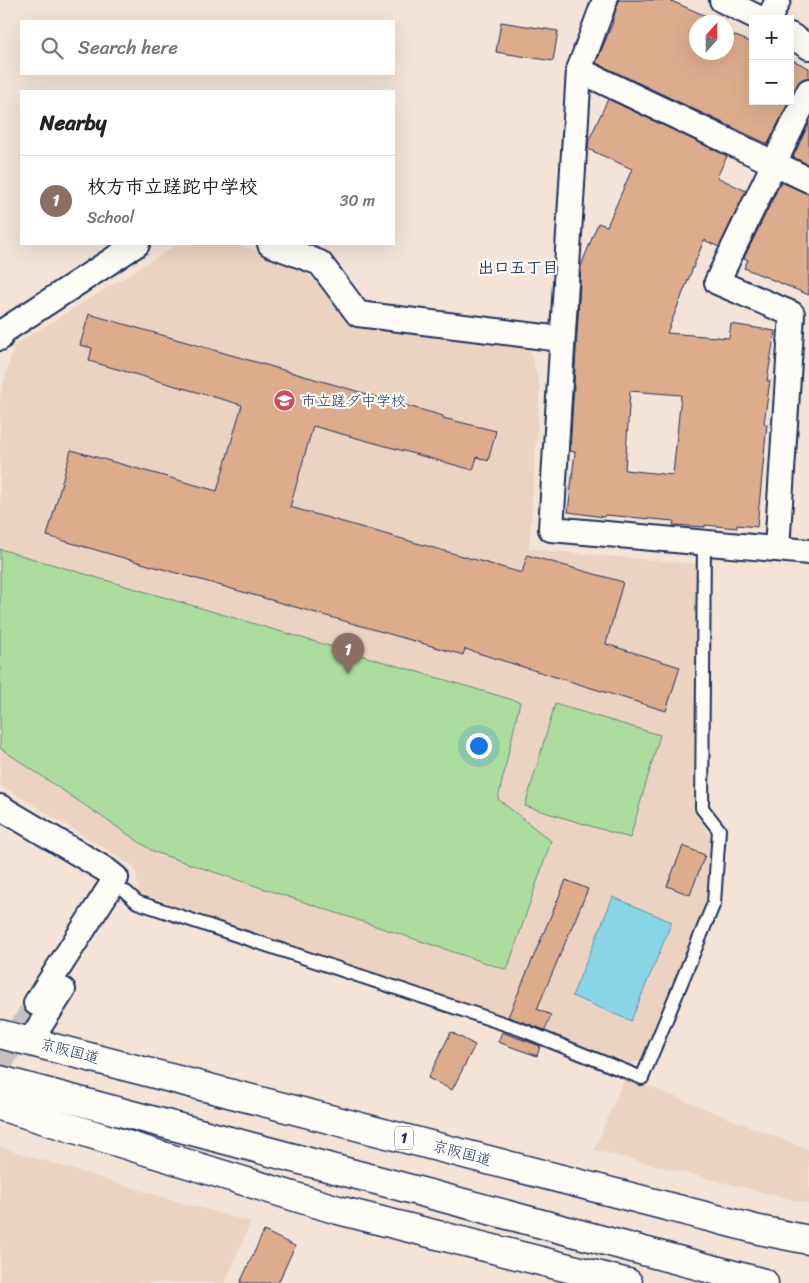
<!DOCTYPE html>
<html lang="en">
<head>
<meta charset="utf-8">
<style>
  body { margin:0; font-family:Sriracha,"Klee One",sans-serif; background:#f6f6f6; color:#222 }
  .controls { position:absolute; right:15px; top:15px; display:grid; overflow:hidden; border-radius:0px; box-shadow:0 5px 20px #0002 }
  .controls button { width:45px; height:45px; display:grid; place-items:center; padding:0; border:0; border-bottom:1px solid #e0e0e0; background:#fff; color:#222; font:25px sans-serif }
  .compass { position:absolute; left:689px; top:15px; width:45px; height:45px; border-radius:50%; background:#fff; box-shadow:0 5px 20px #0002; rotate:21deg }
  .you { position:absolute; left:478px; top:745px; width:18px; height:18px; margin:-12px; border:4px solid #fff; border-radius:50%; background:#1a73e8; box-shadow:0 0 0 8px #1a73e833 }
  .badge { display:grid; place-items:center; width:32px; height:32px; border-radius:50%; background:#d1495b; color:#fff; font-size:16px; font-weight:700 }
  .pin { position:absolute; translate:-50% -41px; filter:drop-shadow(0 1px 2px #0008) }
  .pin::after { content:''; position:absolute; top:26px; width:18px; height:15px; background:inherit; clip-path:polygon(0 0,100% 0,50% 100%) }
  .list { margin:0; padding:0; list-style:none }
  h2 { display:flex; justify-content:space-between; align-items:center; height:65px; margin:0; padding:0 20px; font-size:21px }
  h2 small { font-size:16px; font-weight:400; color:#767676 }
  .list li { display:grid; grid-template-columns:32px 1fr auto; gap:15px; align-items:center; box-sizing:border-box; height:90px; padding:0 20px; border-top:1px solid #e0e0e0 }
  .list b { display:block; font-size:19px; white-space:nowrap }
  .list p { margin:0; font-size:16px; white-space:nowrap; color:#767676 }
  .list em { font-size:16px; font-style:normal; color:#767676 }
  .icon { flex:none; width:28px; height:28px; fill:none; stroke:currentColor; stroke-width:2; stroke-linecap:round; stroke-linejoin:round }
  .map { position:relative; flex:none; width:809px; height:1283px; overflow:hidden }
  .search { position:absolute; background:#fff; box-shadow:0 5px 20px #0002; left:20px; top:20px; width:375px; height:55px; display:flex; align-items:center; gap:12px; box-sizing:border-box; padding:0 18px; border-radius:0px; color:#767676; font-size:19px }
  .panel { position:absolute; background:#fff; box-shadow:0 5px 20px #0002; left:20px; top:90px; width:375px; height:155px; border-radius:0px }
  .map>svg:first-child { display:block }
  .built { fill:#ecd3c1 }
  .green { fill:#abdc9d; stroke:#63867e }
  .water { fill:#88d6e5; stroke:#5c93af }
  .building { fill:#dcac8d; stroke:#1b2f5e; fill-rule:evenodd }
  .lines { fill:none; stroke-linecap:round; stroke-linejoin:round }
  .minor-tunnel { stroke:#c8c0bf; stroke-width:24; stroke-dasharray:24 12; stroke-linecap:butt }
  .service-casing { stroke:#1b2f5e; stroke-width:16 }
  .minor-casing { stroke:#1b2f5e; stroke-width:28 }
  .trunk-casing { stroke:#1b2f5e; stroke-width:31 }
  .service { stroke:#fdfcf7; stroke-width:12 }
  .minor { stroke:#fdfcf7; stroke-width:24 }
  .trunk { stroke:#fdfcf7; stroke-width:28 }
  .labels { text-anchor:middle; stroke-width:4.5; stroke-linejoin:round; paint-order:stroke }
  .shield { fill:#fdfcf7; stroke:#5f6c8c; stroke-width:1 }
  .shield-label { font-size:14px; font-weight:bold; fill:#1b2f5e }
  .poi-label { font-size:15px; fill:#1b2f5e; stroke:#fdfcf7; text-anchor:start }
  .street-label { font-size:15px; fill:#1b2f5e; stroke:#fdfcf7 }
  .neighbourhood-label { font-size:16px; font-weight:bold; fill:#1b2f5e; stroke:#fdfcf7 }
</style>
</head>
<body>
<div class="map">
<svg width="809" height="1283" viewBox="0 0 809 1283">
  <rect width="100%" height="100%" fill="#f3e4d7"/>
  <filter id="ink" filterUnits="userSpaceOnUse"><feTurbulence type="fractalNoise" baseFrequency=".02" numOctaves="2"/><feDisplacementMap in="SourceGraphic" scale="10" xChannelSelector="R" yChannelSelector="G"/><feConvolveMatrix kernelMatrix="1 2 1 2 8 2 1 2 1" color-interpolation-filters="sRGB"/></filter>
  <g filter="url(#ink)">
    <g class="built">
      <path d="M178,244H237L300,266L349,315L520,339L531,352L540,388L529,549L698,564L693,810L712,838L706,902L644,1059L630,1064L139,893L135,867L0,785V396L14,345Z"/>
      <path d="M625,1077L809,1150V1204L594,1150Z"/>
      <path d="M0,1147L172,1200L251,1222L225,1283H0Z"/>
    </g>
    <g class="green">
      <path d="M0,549L520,702L498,799L551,841L507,970L154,852L0,748Z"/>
      <path d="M555,704L660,735L630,838L525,806Z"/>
    </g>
    <path class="water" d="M613,897L672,922L631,1021L572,996Z"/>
    <g class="building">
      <path d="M619,0H669L720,22H696V52H726V32L753,43V101H789L768,144L596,63L613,22H612Z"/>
      <path d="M501,22L558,31L553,61L496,52Z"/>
      <path d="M790,59L809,68V77L801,80L790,98Z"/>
      <path d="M608,99L727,156L717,177L746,191L719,247L704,240L667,333L729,338L731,324L775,331L767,381H770L764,423L767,424L757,527L737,525V528L705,525V527L673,525L674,521L605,515L604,517L568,512L575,452L570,451L581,266L598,223L607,226L632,169L588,149L589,140ZM630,391L681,395L673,475L625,470Z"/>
      <path d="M809,123V165L793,157Z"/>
      <path d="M781,182L809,194V295L744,268L748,260L744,258Z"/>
      <path d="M89,314L443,416V418L496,431L488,461L477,457L473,470L313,426L290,507L522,573L527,555L623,582L606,644L680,667L666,711L465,649L463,655L47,536L71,450L217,491L242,405L89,361L92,348L80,345Z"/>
      <path d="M683,846L705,855L690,895L667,886Z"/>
      <path d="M566,880L588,889L537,1009L551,1015L545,1030L508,1017Z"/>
      <path d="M451,1032L475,1045L452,1090L428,1078Z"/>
      <path d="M502,1032L540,1046L537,1056L498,1042Z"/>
      <path d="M264,1231L295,1246L278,1283H240Z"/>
    </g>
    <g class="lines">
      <path class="minor-tunnel" d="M0,1064L36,1003"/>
      <defs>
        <path id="service" d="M126,892L137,902L520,1029L642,1078L714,903L719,830L702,808L704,542"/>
        <g id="minor">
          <path d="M605,0L579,70L551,529L809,552"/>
          <path d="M722,0L761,19"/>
          <path d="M769,19L778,0"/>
          <path d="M790,35L809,47"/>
          <path d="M579,70L809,180"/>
          <path d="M270,244L320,263L358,314L561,339"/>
          <path d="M0,338L2,332L137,244"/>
          <path d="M777,549L792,314L717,282L809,91"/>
          <path d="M0,807L106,870L116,878L36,1003"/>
          <path d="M30,1041L63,990"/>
        </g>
        <g id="trunk">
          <path d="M0,1034L759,1230L809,1240"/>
          <path d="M0,1080L764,1283"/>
          <path d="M0,1106L338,1210L628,1283"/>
        </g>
      </defs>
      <use href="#service" class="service-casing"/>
      <use href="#minor" class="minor-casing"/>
      <use href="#trunk" class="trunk-casing"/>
      <use href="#service" class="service"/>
      <use href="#minor" class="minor"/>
      <use href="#trunk" class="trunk"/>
    </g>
  </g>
  <defs>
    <symbol id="school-disc" viewBox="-11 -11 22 22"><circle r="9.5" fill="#d1495b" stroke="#fdfcf7"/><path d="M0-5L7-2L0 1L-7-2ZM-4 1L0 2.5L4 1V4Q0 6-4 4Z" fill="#fff"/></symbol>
  </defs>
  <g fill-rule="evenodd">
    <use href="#school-disc" x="272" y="388" width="25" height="25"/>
  </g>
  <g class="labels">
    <rect class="shield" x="395" y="1126.5" width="18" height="23" rx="4"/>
    <g class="shield-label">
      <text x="404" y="1143">1</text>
    </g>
    <g class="poi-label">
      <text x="301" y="406">市立蹉ダ中学校</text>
    </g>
    <g class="street-label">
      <text transform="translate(70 1051) rotate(15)" y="5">京阪国道</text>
      <text transform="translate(462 1153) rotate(15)" y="5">京阪国道</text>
    </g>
    <g class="neighbourhood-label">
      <text x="518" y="273">出口五丁目</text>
    </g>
  </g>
</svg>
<div class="controls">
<button>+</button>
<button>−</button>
</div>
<svg class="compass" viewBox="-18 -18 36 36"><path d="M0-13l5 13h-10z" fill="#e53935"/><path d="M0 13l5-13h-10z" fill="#767676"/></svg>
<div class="you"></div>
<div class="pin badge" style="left:348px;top:674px;background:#8d6e63">1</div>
<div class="search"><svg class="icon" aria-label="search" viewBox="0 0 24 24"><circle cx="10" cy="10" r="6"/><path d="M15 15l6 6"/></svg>Search here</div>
<section class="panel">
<h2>Nearby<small></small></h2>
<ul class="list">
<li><span class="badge" style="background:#8d6e63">1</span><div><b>枚方市立蹉跎中学校</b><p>School</p></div><em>30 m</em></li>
</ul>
</section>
</div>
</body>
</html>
